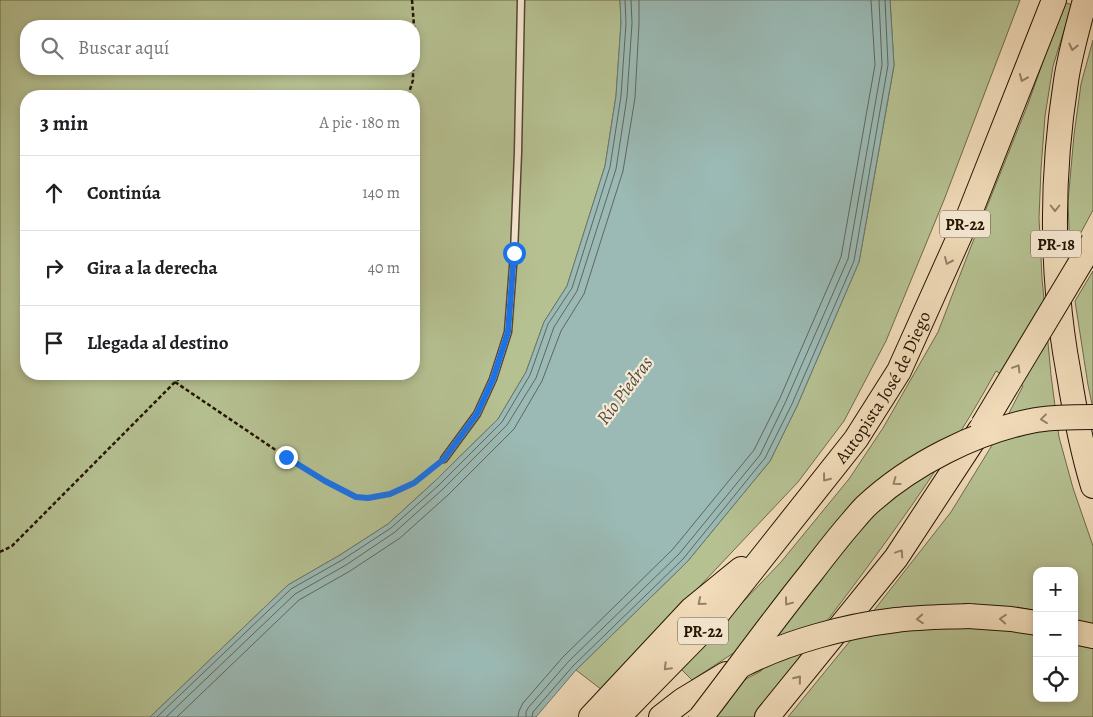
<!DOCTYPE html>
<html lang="es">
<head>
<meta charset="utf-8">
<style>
  body { margin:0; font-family:Alegreya,serif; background:#f6f6f6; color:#202124 }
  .controls { position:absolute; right:15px; bottom:15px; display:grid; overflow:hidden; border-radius:10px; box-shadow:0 2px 8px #0003 }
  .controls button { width:45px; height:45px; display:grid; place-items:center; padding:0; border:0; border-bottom:1px solid #e0e0e0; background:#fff; color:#202124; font:25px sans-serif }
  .stop { position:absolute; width:15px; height:15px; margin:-11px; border:4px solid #1a73e8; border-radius:50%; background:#fff }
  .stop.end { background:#1a73e8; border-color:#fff; box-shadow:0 1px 5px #0008 }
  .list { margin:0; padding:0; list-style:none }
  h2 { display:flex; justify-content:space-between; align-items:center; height:65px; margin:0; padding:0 20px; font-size:21px }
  h2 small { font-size:16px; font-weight:400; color:#757577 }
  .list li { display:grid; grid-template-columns:32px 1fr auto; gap:15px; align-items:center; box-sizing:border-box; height:75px; padding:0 20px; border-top:1px solid #e0e0e0 }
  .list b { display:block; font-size:19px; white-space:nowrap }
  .list em { font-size:16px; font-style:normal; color:#757577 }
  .icon { flex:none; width:28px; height:28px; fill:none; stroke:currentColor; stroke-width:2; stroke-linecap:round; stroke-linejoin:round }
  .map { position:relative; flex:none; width:1093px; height:717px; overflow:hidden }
  .search { position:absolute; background:#fff; box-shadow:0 2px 8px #0003; left:20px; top:20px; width:400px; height:55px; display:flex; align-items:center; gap:12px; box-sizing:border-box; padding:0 18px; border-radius:20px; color:#757577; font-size:19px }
  .panel { position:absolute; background:#fff; box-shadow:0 2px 8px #0003; left:20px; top:90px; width:400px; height:290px; border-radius:20px }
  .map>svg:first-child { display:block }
  .green { fill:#b6c192; stroke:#6d6a4a; fill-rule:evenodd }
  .water { fill:#9bbab5; stroke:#6b786e }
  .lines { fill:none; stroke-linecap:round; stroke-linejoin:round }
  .shore { stroke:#60675c; stroke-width:1 }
  .service-casing { stroke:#574630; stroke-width:9 }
  .motorway-casing { stroke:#241403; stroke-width:26 }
  .path { stroke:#241403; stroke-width:2.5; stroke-dasharray:4 2.5; stroke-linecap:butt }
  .service { stroke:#f6e8d2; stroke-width:6 }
  .motorway { stroke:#f1dbb9; stroke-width:24 }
  .motorway-bridge-casing { stroke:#241403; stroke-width:26; stroke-linecap:butt }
  .motorway-bridge { stroke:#f1dbb9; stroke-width:24 }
  .oneway { stroke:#958167 }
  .route { stroke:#1a73e8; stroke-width:6 }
  .labels { text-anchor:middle; stroke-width:4.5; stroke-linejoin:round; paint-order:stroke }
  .shield { fill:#f6e8d2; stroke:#635441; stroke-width:1 }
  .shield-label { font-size:16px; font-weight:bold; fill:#241403 }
  .street-label { font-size:18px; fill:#241403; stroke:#f6e8d2 }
  .water-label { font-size:19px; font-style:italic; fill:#4e4e41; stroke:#f6e8d2 }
</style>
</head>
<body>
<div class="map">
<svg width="1093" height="717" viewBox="0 0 1093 717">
  <rect width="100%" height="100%" fill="#f1dbb9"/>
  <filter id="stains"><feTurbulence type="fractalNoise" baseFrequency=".004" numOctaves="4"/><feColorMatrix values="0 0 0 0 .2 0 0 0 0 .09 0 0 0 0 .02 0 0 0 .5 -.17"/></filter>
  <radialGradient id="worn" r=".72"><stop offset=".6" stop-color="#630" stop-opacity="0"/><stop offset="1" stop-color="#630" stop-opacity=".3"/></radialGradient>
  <g class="green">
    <path d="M0,0H620L621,23L616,96L605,166L567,286L544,322L526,372L498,419L435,481L388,524L340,555L288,585L150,717H0ZM26,26H414V69H26ZM26,96H414V374H26Z"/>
    <path d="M890,0H1020L944,200L886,341L844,421L798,482L602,690L576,670L687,562L770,461L797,406L859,262L894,66Z"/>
    <path d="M1064,2L1072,5L1053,66L1045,116L1041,169L1039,218L1042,278L1051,375L1059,437L1073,488L1093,546V717H788L850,641L951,512L994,442L1023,386L996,371C928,495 838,605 754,717H688L731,687L761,671L749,643L692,680L680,668L781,562L849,479L883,428L938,332L970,249L1028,104ZM1037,571H1074V698H1037Z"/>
    <path d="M1093,40V210L1070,253L1068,202L1074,135L1081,84Z"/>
    <path d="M1093,271V409L1088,385L1075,301Z"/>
  </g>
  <path class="water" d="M620,0H890L894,65L859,262L797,406L770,461L687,562L576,670L536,717H150L288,585L340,555L388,524L435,481L498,419L526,372L544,322L567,286L605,166L616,96L621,23Z"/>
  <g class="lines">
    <g class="shore">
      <path d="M157,717L291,589L342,560L391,528L439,485L502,422L530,375L548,324L572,288L610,167L621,96L626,23L625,0"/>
      <path d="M166,717L295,594L346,565L395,532L443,489L507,425L536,378L554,327L577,291L616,169L627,97L632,23L631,0"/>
      <path d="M177,717L299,600L350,571L400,538L448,495L514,429L542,381L561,331L584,294L623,171L635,98L639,24V0"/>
      <path d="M518,717L519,711L523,703L563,657L673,549L754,450L780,398L841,257L875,65L871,0"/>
      <path d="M526,717V712L528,708L568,662L679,554L760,455L786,401L848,259L882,65L879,0"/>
      <path d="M532,717L533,712L573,666L683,559L765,458L792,404L854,261L888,65L885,0"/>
    </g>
    <defs>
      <path id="service" d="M444,459L477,414L493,379L508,332L514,253L518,152L521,0"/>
      <g id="motorway">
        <path d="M1085,0C1078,27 1070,54 1066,81C1055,151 1052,223 1058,293C1060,320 1064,348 1069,375C1075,413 1082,450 1093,486"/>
        <path d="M968,616L1011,619L1037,623"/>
        <path d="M1074,632L1093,636"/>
        <path d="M591,717L692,609L741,569"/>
        <path id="s1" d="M618,717L711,622L856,439L899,371L969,215L1054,0"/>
        <path d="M661,717L683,700L726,674"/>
        <path d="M767,717L896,558L980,430"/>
      </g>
    </defs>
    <use href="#service" class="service-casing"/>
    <use href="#motorway" class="motorway-casing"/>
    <g class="path">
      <path d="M412,0L415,39L414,61"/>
      <path d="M408,96L413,80V69"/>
      <path d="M175,382L286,457L325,481L356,497H368L390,494L414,483L436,466"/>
      <path d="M0,552L12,546L175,382L185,374"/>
    </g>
    <use href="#service" class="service"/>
    <use href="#motorway" class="motorway"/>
    <defs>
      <g id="motorway-bridge">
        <path d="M983,425L1093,242"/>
        <path d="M742,665C787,642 845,626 896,620C920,617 944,617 968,616"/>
        <path d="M701,717C738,669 773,620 811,573C824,556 837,539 851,523C856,517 861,511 866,506C911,464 977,431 1036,420C1055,417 1074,417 1093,417"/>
      </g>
    </defs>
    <use href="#motorway-bridge" class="motorway-bridge-casing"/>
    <use href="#motorway-bridge" class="motorway-bridge"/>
  </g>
  <defs><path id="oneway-chevron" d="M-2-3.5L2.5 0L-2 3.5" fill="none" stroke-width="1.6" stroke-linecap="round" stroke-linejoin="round" transform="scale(1.25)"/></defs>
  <g class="oneway">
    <use href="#oneway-chevron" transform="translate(1073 47) rotate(103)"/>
    <use href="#oneway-chevron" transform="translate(1023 78) rotate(112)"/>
    <use href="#oneway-chevron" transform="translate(1055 208) rotate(90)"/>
    <use href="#oneway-chevron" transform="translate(948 261) rotate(114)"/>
    <use href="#oneway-chevron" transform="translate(1017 368) rotate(-59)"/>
    <use href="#oneway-chevron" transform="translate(1044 419) rotate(173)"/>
    <use href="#oneway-chevron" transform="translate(826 478) rotate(128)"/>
    <use href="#oneway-chevron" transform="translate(896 482) rotate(144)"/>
    <use href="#oneway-chevron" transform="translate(900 553) rotate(-56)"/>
    <use href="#oneway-chevron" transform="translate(701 602) rotate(140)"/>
    <use href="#oneway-chevron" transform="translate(788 602) rotate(127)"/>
    <use href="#oneway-chevron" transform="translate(920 619) rotate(176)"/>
    <use href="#oneway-chevron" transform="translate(1003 619) rotate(-176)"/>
    <use href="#oneway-chevron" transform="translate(667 667) rotate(135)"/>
    <use href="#oneway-chevron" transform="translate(798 679) rotate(-51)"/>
  </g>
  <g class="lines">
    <path class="route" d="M286,457L325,481L356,497L368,498L390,494L414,483L444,459L477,414L493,379L508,332L514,253"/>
  </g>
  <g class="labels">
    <g class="shield">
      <rect x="940" y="210.5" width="50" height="27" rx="4"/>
      <rect x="1031" y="230.5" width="50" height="27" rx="4"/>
      <rect x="678" y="617.5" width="50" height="27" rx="4"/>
    </g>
    <g class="shield-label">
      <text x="965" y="230">PR-22</text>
      <text x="1056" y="250">PR-18</text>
      <text x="703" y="637">PR-22</text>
    </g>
    <g class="street-label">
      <text dy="6" stroke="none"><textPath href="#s1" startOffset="425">Autopista José de Diego</textPath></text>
    </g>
    <g class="water-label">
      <text transform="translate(624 390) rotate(-53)" y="7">Río Piedras</text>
    </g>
  </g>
  <rect width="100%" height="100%" filter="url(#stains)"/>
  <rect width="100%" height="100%" fill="url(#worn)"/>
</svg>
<div class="controls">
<button>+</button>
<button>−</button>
<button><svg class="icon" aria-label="locate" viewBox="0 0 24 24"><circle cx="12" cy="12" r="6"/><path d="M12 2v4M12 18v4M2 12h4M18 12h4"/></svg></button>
</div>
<div class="stop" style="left:514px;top:253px"></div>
<div class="stop end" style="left:286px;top:457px"></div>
<div class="search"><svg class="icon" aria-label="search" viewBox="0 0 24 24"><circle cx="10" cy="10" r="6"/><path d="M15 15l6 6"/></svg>Buscar aquí</div>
<section class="panel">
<h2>3 min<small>A pie · 180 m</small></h2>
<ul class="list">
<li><svg class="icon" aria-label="ahead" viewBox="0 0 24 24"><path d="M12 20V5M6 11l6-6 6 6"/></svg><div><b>Continúa</b></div><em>140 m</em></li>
<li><svg class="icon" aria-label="right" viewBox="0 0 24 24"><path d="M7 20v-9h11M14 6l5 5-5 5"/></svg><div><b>Gira a la derecha</b></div><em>40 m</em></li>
<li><svg class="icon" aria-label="arrive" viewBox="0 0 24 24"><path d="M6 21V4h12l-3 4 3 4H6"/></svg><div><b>Llegada al destino</b></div></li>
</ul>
</section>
</div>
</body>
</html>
